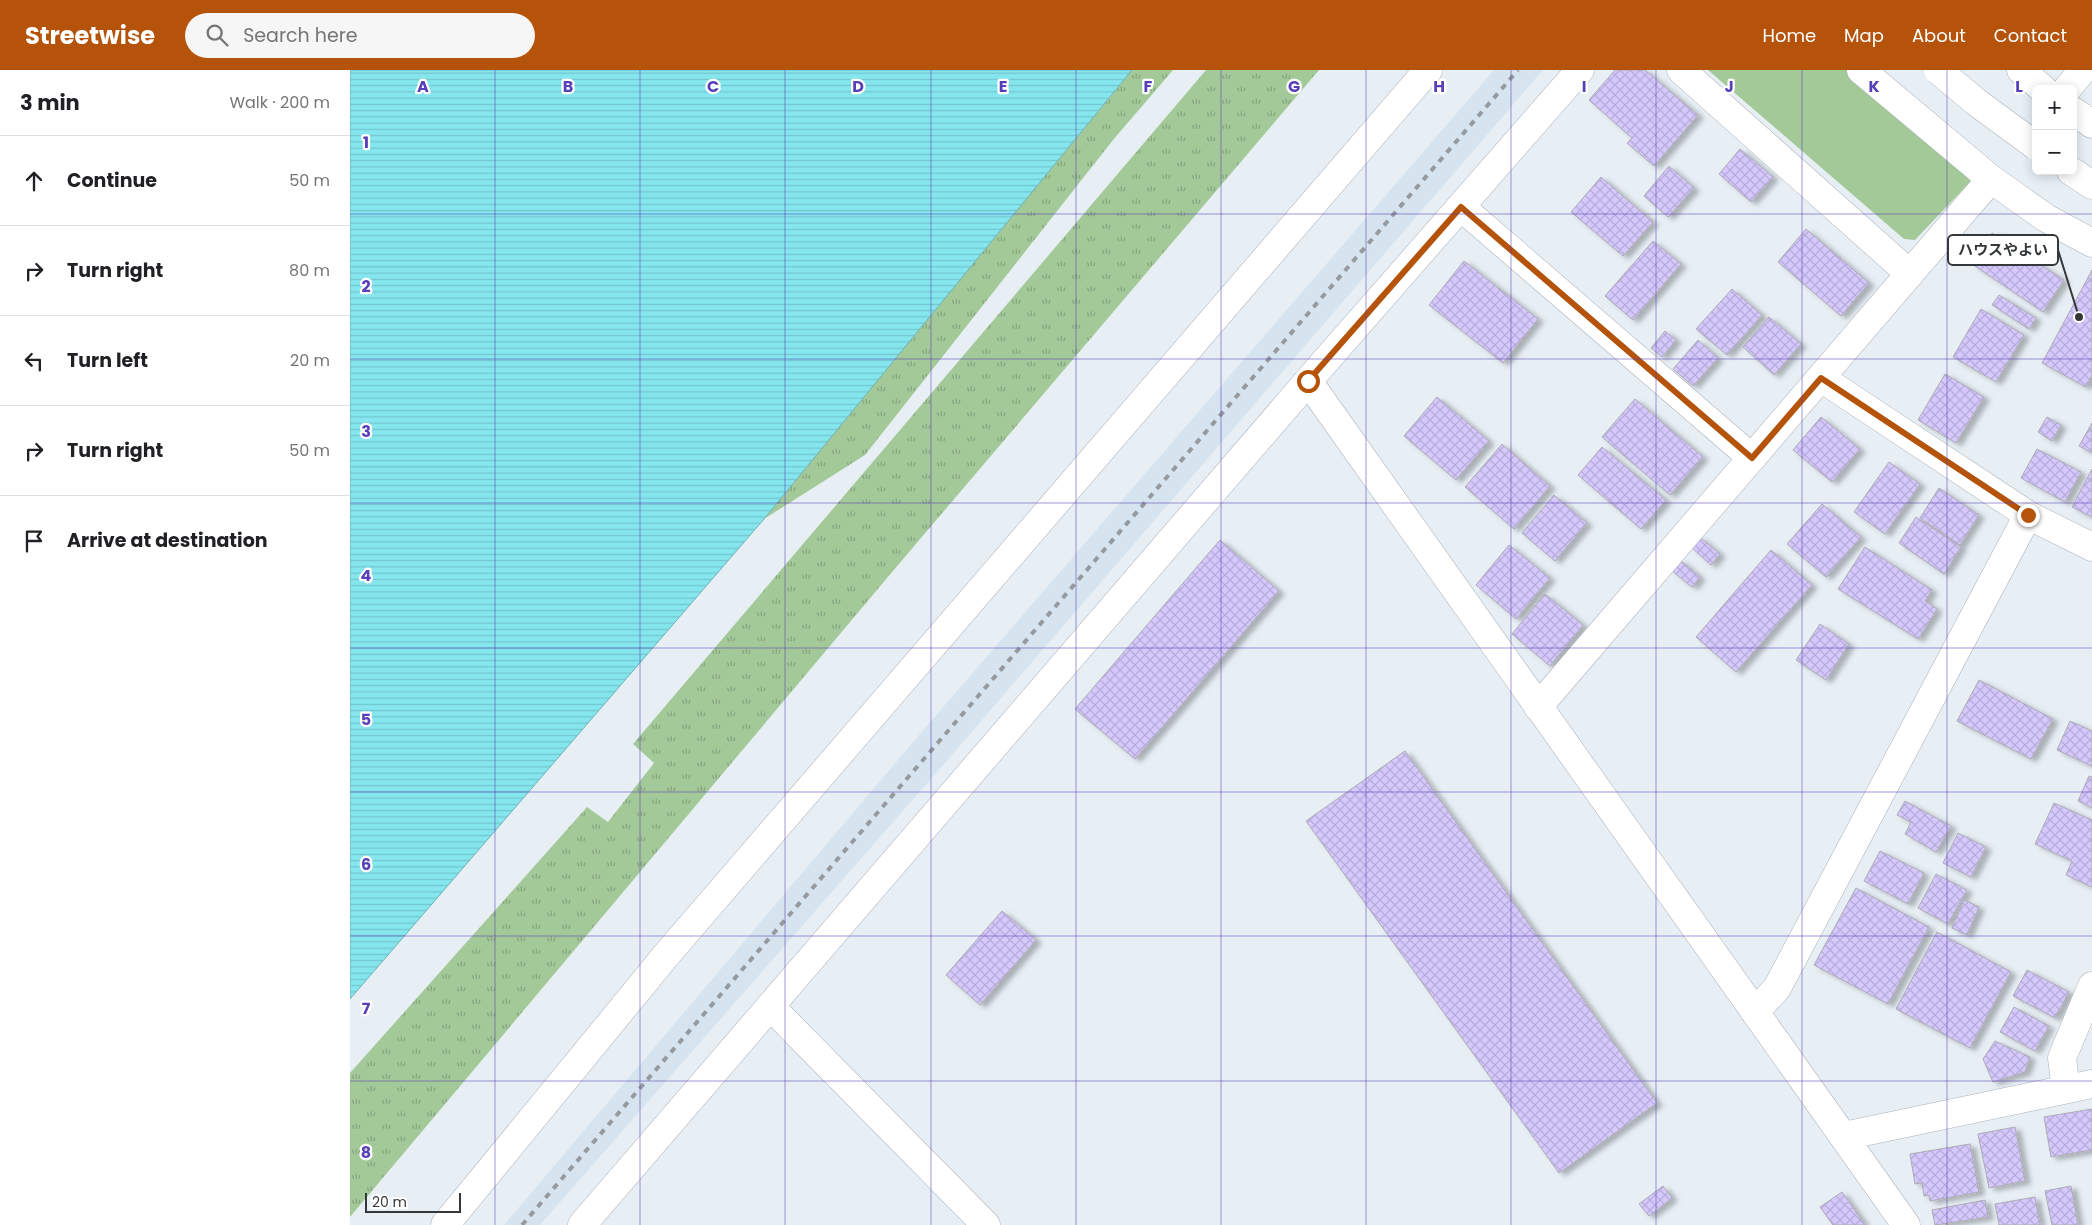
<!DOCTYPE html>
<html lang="en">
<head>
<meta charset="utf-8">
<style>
  body { margin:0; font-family:Poppins,"Noto Sans JP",sans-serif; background:#f6f6f6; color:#202124 }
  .controls { position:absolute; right:15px; top:15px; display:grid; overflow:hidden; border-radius:8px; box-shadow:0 2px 12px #0003 }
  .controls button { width:45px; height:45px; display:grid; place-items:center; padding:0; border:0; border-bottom:1px solid #e0e0e0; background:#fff; color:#202124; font:25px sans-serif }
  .scale { position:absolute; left:15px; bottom:12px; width:96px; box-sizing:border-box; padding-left:5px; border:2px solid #35383a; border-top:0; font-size:14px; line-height:18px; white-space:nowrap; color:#35383a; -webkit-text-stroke:4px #fff; paint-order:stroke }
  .stop { position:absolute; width:15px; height:15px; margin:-11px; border:4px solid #b45309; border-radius:50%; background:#fff }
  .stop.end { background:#b45309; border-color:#fff; box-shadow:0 1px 5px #0008 }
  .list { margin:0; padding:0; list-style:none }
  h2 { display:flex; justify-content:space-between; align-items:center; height:65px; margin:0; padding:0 20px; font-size:21px }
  h2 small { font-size:16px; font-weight:400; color:#757577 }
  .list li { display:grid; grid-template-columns:32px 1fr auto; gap:15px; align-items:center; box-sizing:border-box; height:90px; padding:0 20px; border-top:1px solid #e0e0e0 }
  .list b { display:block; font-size:19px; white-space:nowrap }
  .list em { font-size:16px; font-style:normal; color:#757577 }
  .icon { flex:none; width:28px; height:28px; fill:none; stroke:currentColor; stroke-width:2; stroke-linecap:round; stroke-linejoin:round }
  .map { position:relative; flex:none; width:1742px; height:1155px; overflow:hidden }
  header { display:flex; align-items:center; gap:30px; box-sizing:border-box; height:70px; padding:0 25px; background:#b45309; color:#fff }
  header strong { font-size:24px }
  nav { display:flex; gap:28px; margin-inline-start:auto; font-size:18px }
  .search { width:350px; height:45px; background:#f6f6f6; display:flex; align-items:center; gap:12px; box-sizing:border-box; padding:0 18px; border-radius:28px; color:#757577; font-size:19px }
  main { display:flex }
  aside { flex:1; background:#fff }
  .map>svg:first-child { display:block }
  .built { fill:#d5e4ef }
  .grass { fill:url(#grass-tufts) }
  .garden { fill:#a3c999 }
  .water { fill:url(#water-rules); stroke:#6db2b8 }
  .building { fill:url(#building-cross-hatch); stroke:#acaab3; filter:url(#shadow) }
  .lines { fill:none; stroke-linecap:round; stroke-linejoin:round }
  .street-casing { stroke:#aab1b7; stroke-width:29 }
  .secondary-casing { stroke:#aab1b7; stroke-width:29 }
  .street { stroke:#fff; stroke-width:28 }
  .secondary { stroke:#fff; stroke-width:28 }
  .rail { stroke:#959a9f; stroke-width:4; stroke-dasharray:6 6; stroke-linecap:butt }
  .secondary-bridge-casing { stroke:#aab1b7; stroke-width:29; stroke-linecap:butt }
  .secondary-bridge { stroke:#fff; stroke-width:28 }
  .route { stroke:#b45309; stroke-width:6 }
  .grid { fill:none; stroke:#573fb7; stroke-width:1; stroke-opacity:0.55 }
  .grid-label { font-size:16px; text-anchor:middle; font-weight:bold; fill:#573fb7; stroke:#fff; stroke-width:4.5; stroke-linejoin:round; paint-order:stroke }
  .leader { fill:none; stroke:#35383a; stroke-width:2 }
  .callout-dot { fill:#35383a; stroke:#fff; stroke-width:2 }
  .callout { fill:#fff; stroke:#35383a; stroke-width:2 }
  .callout-label { font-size:15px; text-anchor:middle; font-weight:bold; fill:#35383a }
</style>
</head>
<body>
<header>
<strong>Streetwise</strong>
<div class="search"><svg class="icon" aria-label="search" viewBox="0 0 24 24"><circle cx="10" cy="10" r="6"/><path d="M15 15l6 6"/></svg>Search here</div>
<nav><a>Home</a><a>Map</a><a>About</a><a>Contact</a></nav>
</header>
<main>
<aside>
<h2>3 min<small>Walk · 200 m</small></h2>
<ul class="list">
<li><svg class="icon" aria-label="ahead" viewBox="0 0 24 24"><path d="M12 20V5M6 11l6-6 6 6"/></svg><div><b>Continue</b></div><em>50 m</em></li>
<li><svg class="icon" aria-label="right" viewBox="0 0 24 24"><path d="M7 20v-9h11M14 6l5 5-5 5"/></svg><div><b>Turn right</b></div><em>80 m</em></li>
<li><svg class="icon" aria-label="left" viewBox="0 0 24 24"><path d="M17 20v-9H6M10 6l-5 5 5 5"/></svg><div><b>Turn left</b></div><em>20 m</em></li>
<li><svg class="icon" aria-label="right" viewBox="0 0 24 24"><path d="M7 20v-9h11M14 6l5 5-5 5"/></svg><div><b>Turn right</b></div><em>50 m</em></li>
<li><svg class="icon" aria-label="arrive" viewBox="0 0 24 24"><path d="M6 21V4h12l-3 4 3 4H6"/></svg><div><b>Arrive at destination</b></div></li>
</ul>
</aside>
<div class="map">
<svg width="1742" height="1155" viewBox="0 0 1742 1155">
  <defs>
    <pattern id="grass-tufts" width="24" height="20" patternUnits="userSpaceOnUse" patternTransform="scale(1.25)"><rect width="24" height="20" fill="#a3c999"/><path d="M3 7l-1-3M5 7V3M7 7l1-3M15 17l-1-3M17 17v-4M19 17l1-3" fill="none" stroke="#86a47e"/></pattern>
    <pattern id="water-rules" width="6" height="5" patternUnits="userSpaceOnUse" patternTransform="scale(1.25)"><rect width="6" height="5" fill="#85e6ee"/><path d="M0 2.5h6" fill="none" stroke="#73c6cd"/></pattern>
    <pattern id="building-cross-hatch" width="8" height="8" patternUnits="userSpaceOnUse" patternTransform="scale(1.25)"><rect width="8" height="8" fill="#d5c8fd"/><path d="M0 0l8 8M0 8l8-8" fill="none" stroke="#b7adda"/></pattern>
    <filter id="shadow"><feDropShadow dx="5.5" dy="3" stdDeviation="2.5" flood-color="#0004"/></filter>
  </defs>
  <rect width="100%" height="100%" fill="#e7eff5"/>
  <path class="built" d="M1144,0H1193L601,686L190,1155H154L569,665Z"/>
  <g class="grass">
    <path d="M782,0H823L763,70L515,385L414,449Z"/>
    <path d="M856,0H969L548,495L0,1147V1003L237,737L258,752L304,693L283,674Z"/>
  </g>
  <path class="garden" d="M1358,0H1499L1619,101L1620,112L1565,170L1554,169Z"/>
  <path class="water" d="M0,0H782L414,449L0,929Z"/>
  <g class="building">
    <path d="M1265,0H1295L1348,45L1304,96L1277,73L1282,68L1239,30Z"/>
    <path d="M1390,79L1423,107L1401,132L1369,104Z"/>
    <path d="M1319,96L1344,118L1318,147L1294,126Z"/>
    <path d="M1251,107L1303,152L1273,186L1221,142Z"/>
    <path d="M1456,159L1519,213L1491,246L1428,192Z"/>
    <path d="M1642,163L1714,210L1693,242L1622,194Z"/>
    <path d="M1303,171L1331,194L1283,250L1255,226Z"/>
    <path d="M1114,191L1188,249L1153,293L1079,235Z"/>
    <path d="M1742,200V305L1736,317L1692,293Z"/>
    <path d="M1382,219L1412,245L1377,285L1346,259Z"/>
    <path d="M1649,225L1686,248L1679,259L1642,235Z"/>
    <path d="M1631,239L1674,265L1646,312L1603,287Z"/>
    <path d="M1419,247L1451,274L1424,305L1393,277Z"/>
    <path d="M1315,261L1326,270L1312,287L1301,278Z"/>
    <path d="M1348,270L1368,288L1343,316L1323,299Z"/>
    <path d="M1595,304L1634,327L1606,373L1568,350Z"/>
    <path d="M1087,327L1139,371L1106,410L1054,366Z"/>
    <path d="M1285,329L1353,387L1320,425L1252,367Z"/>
    <path d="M1471,347L1510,379L1482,412L1443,380Z"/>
    <path d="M1697,347L1711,355L1702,371L1688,362Z"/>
    <path d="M1742,353V383L1729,376Z"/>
    <path d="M1152,374L1200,416L1164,459L1115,417Z"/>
    <path d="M1252,377L1316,430L1291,459L1228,405Z"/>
    <path d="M1687,379L1731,402L1715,432L1671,408Z"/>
    <path d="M1539,392L1570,414L1535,464L1504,442Z"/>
    <path d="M1742,399V447L1722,437Z"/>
    <path d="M1589,418L1629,445L1610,475L1570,448Z"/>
    <path d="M1204,425L1237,453L1205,491L1172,463Z"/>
    <path d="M1472,434L1511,467L1476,507L1437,474Z"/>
    <path d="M1566,447L1611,477L1594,504L1549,473Z"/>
    <path d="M1350,467L1370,484L1361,495L1341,477Z"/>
    <path d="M870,470L929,521L785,689L725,639Z"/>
    <path d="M1159,475L1200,508L1166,549L1126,515Z"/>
    <path d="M1515,477L1582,520L1575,531L1587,539L1568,569L1488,519Z"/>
    <path d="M1421,480L1462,515L1386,602L1346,567Z"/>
    <path d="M1330,490L1350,507L1342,517L1321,500Z"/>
    <path d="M1195,524L1233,555L1200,596L1162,564Z"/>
    <path d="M1470,554L1499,574L1476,610L1446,590Z"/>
    <path d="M1629,610L1703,649L1681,689L1607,651Z"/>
    <path d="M1720,651L1742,661V696L1707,680Z"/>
    <path d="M1055,681L1307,1033L1209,1103L956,751Z"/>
    <path d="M1739,706L1742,707V738L1728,731Z"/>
    <path d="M1555,731L1601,756L1586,782L1555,764L1561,752L1547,745Z"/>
    <path d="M1704,733L1742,750V817L1716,805L1722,791L1685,774Z"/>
    <path d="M1608,763L1636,777L1621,807L1593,793Z"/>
    <path d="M1530,781L1574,803L1558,834L1514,811Z"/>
    <path d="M1586,804L1617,820L1598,854L1568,838Z"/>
    <path d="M1506,818L1579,857L1538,934L1464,895Z"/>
    <path d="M1614,830L1629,837L1617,865L1602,858Z"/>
    <path d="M652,841L686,870L630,935L596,905Z"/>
    <path d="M1587,862L1661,902L1620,978L1546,939Z"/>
    <path d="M1677,900L1719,922L1705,948L1663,926Z"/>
    <path d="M1664,937L1699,956L1685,981L1650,962Z"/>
    <path d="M1645,971L1680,987L1675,1002L1643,1012L1633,989Z"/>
    <path d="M1742,1039V1080L1701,1087L1694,1047Z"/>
    <path d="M1665,1057L1675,1111L1639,1118L1628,1064Z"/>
    <path d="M1620,1074L1629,1122L1580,1131L1579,1125L1574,1126L1572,1113L1565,1114L1560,1084Z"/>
    <path d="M1313,1116L1322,1128L1299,1146L1289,1134Z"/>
    <path d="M1721,1116L1728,1155H1702L1695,1121Z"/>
    <path d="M1492,1122L1515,1155H1483L1470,1137Z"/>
    <path d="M1685,1127L1690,1155H1649L1645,1134Z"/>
    <path d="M1635,1130L1638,1147L1585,1155L1582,1140Z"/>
  </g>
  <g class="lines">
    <defs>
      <g id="street">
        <path d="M1331,0L1560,204"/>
        <path d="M1511,0L1641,109L1696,148L1742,173"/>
        <path d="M1671,0L1693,19"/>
        <path d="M1717,19L1733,0"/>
        <path d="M1723,41L1742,54"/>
        <path d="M1111,137L1402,388"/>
        <path d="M1471,308L1678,445L1742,477"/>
        <path d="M958,311L1556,1155"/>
        <path d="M1188,637L1641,109"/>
        <path d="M420,936L636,1155"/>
        <path d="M1405,942L1427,918L1678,445"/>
        <path d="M1716,1019L1712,988L1742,916"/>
        <path d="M1494,1066L1742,1014"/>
        <path d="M232,1155L958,311L1230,0"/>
      </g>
      <g id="secondary">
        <path d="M1721,101L1742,115"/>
        <path d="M95,1155L318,883L1078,0"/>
      </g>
    </defs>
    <use href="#street" class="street-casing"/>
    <use href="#secondary" class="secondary-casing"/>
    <use href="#street" class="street"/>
    <use href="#secondary" class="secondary"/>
    <path class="rail" d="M172,1155L1168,0"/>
    <defs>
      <path id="secondary-bridge" d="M1588,0L1626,32L1686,76"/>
    </defs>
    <use href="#secondary-bridge" class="secondary-bridge-casing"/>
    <use href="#secondary-bridge" class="secondary-bridge"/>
  </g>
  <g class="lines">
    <path class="route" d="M958,311L1111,137L1402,388L1471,308L1678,445"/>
  </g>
  <path class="grid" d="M145,0V1155M290,0V1155M435,0V1155M581,0V1155M726,0V1155M871,0V1155M1016,0V1155M1161,0V1155M1306,0V1155M1452,0V1155M1597,0V1155M0,144H1742M0,289H1742M0,433H1742M0,578H1742M0,722H1742M0,866H1742M0,1011H1742"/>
  <g class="grid-label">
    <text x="73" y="22">A</text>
    <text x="218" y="22">B</text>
    <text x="363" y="22">C</text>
    <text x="508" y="22">D</text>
    <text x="653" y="22">E</text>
    <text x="798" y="22">F</text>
    <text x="944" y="22">G</text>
    <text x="1089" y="22">H</text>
    <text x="1234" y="22">I</text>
    <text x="1379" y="22">J</text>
    <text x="1524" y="22">K</text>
    <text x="1669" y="22">L</text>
    <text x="16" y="78">1</text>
    <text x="16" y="222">2</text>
    <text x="16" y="367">3</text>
    <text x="16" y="511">4</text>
    <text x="16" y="655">5</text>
    <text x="16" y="800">6</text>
    <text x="16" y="944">7</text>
    <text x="16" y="1088">8</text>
  </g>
  <path class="leader" d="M1729 247L1708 180"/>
  <circle class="callout-dot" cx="1729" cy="247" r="5"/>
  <rect class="callout" x="1598" y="165" width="110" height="30" rx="5"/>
  <g class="callout-label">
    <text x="1653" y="185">ハウスやよい</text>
  </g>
</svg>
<div class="controls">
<button>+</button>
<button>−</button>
</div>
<div class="scale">20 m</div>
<div class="stop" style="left:958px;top:311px"></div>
<div class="stop end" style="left:1678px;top:445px"></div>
</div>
</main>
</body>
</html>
